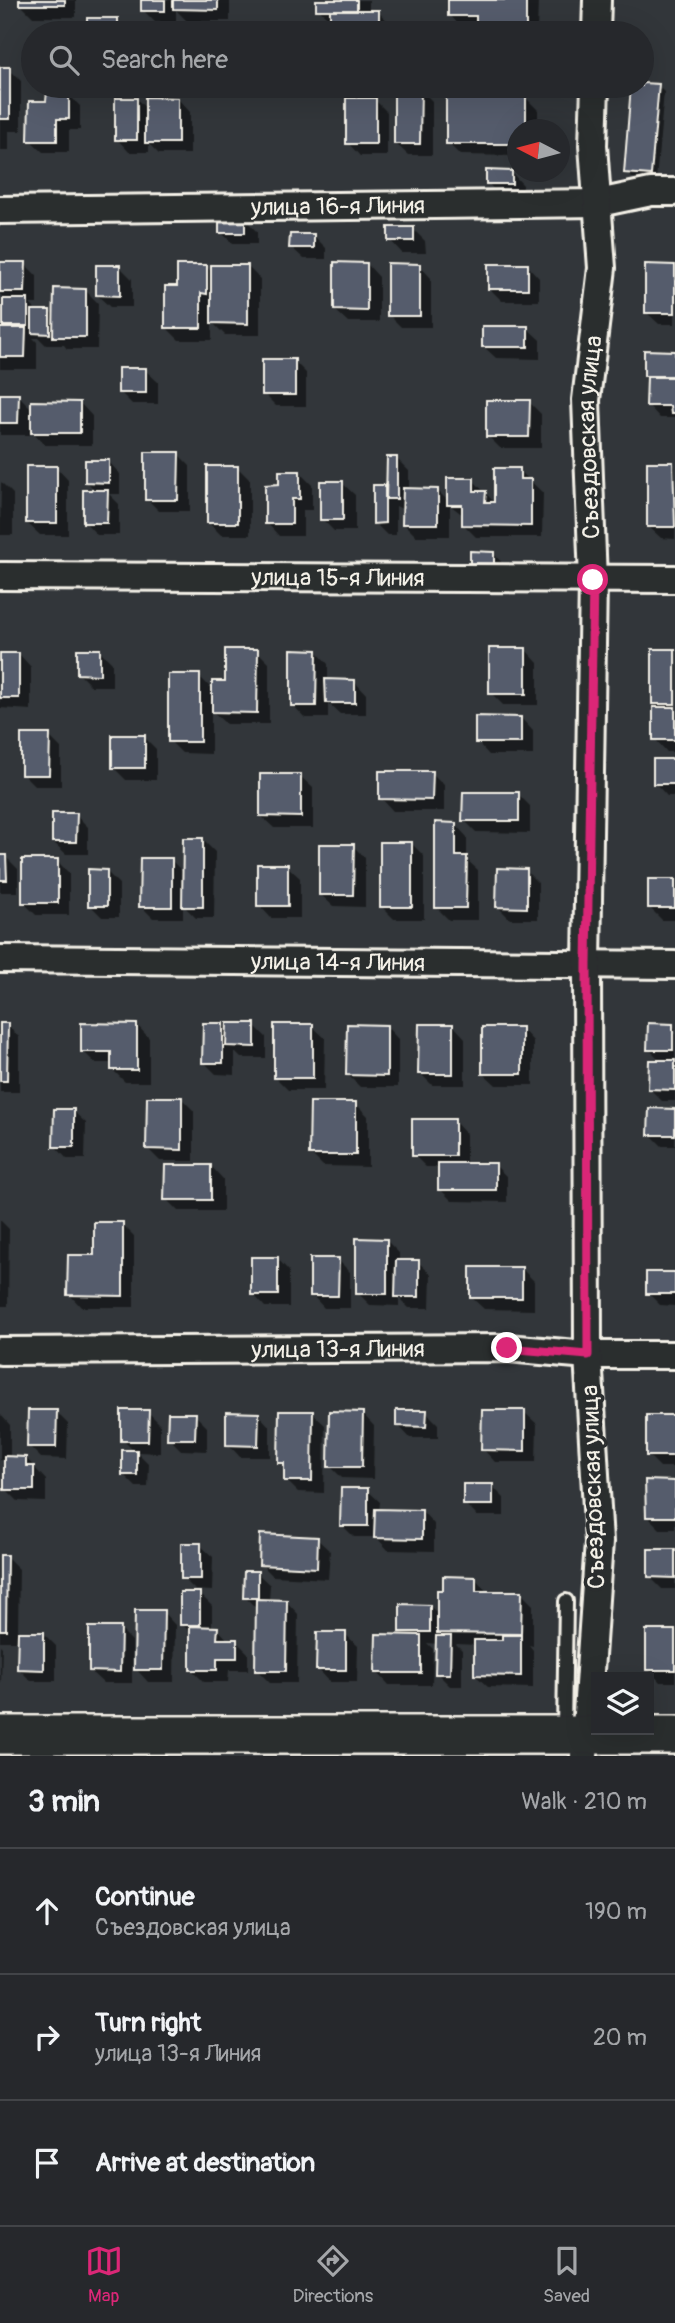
<!DOCTYPE html>
<html lang="en">
<head>
<meta charset="utf-8">
<style>
  body { margin:0; font-family:Pangolin,sans-serif; background:#323438; color:#f1f3f6 }
  .controls { position:absolute; right:21px; bottom:21px; display:grid; overflow:hidden; border-radius:0px; box-shadow:0 7px 28px #0002 }
  .controls button { width:63px; height:63px; display:grid; place-items:center; padding:0; border:0; border-bottom:2px solid #424448; background:#26282c; color:#f1f3f6; font:35px sans-serif }
  .compass { position:absolute; left:507px; top:119px; width:63px; height:63px; border-radius:50%; background:#26282c; box-shadow:0 7px 28px #0002; rotate:276deg }
  .stop { position:absolute; width:21px; height:21px; margin:-16px; border:5px solid #db2777; border-radius:50%; background:#fff }
  .stop.end { background:#db2777; border-color:#fff; box-shadow:0 2px 7px #0008 }
  .list { margin:0; padding:0; list-style:none }
  h2 { display:flex; justify-content:space-between; align-items:center; height:91px; margin:0; padding:0 28px; font-size:30px }
  h2 small { font-size:23px; font-weight:400; color:#a4a6a9 }
  .list li { display:grid; grid-template-columns:46px 1fr auto; gap:21px; align-items:center; box-sizing:border-box; height:126px; padding:0 28px; border-top:2px solid #424448 }
  .list b { display:block; font-size:26px; white-space:nowrap }
  .list p { margin:0; font-size:23px; white-space:nowrap; color:#a4a6a9 }
  .list em { font-size:23px; font-style:normal; color:#a4a6a9 }
  .icon { flex:none; width:38px; height:38px; fill:none; stroke:currentColor; stroke-width:2; stroke-linecap:round; stroke-linejoin:round }
  .map { position:relative; flex:none; width:675px; height:1756px; overflow:hidden }
  .search { position:absolute; background:#26282c; box-shadow:0 7px 28px #0002; left:21px; right:21px; top:21px; height:77px; display:flex; align-items:center; gap:18px; box-sizing:border-box; padding:0 24px; border-radius:38px; color:#a4a6a9; font-size:26px }
  .sheet { height:469px; background:#26282c }
  nav { display:flex; justify-content:space-around; align-items:center; box-sizing:border-box; height:98px; border-top:2px solid #424448; background:#26282c; font-size:19px; color:#a4a6a9 }
  nav a { display:grid; justify-items:center; gap:4px }
  nav .on { color:#db2777 }
  .map>svg:first-child { display:block }
  .shadow { fill:#0007 }
  .building { fill:#545b6c; stroke:#f4f1e8; stroke-width:2 }
  .lines { fill:none; stroke-linecap:round; stroke-linejoin:round }
  .lane-casing { stroke:#f4f1e8; stroke-width:18 }
  .street-casing { stroke:#f4f1e8; stroke-width:32 }
  .secondary-casing { stroke:#f4f1e8; stroke-width:42 }
  .lane { stroke:#2a2d2e; stroke-width:12 }
  .street { stroke:#2a2d2e; stroke-width:26 }
  .secondary { stroke:#2a2d2e; stroke-width:37 }
  .route { stroke:#db2777; stroke-width:9 }
  .labels { text-anchor:middle; stroke-width:7; stroke-linejoin:round; paint-order:stroke }
  .street-label { font-size:24px; fill:#f4f1e8; stroke:#2a2d2e }
</style>
</head>
<body>
<div class="map">
<svg width="675" height="1756" viewBox="0 0 675 1756">
  <rect width="100%" height="100%" fill="#32363a"/>
  <filter id="ink" filterUnits="userSpaceOnUse"><feTurbulence type="fractalNoise" baseFrequency=".0143" numOctaves="2"/><feDisplacementMap in="SourceGraphic" scale="14" xChannelSelector="R" yChannelSelector="G"/><feConvolveMatrix kernelMatrix="1 2 1 2 8 2 1 2 1" color-interpolation-filters="sRGB"/></filter>
  <g filter="url(#ink)">
    <g class="shadow">
      <path d="M20,0H76V17H33L20,4Z"/>
      <path d="M143,0H230V21H187L176,10V22H155L143,10Z"/>
      <path d="M318,0H369V12H378L391,24V33H332V21L318,9Z"/>
      <path d="M450,0H538L537,33H478V28H462L450,15Z"/>
      <path d="M89,20H117L130,33H89Z"/>
      <path d="M266,26H308L315,33H266Z"/>
      <path d="M0,69H9L21,81V131H9V150H0Z"/>
      <path d="M642,84L658,86L664,92L656,180L632,178L626,172L633,86Z"/>
      <path d="M276,86H320V88H278Z"/>
      <path d="M420,89L432,101V155H408L395,143Z"/>
      <path d="M68,94L80,106V130H69V152H43L30,140L48,103Z"/>
      <path d="M526,98L538,110V130H518V156L460,155L448,143Z"/>
      <path d="M137,99L147,110L178,99L190,112V154H159L149,144V152H129L117,139Z"/>
      <path d="M375,100L387,112V156H360L348,143Z"/>
      <path d="M511,172L523,185V196H500L488,183Z"/>
      <path d="M245,219L257,232V244H233L221,232Z"/>
      <path d="M413,229L425,241L426,253H402L390,240Z"/>
      <path d="M313,235L326,248V259H304L291,247Z"/>
      <path d="M0,264H25L37,276V304H30L38,312L50,311L55,317L85,290L98,303L97,349H67L64,345H46L39,338H33L37,342V369H0V330H9L5,325V300L0,294Z"/>
      <path d="M367,264L379,277V322H348L335,310Z"/>
      <path d="M419,265L431,278V327H401L389,315Z"/>
      <path d="M527,265L539,278V301H502L489,288Z"/>
      <path d="M675,266V324H659L646,312Z"/>
      <path d="M120,267L132,279V307H110L97,295Z"/>
      <path d="M207,267L213,273L248,267L260,279V335H225L212,322V340H179L167,328L179,288Z"/>
      <path d="M527,328L540,340V359L496,358L483,346Z"/>
      <path d="M675,352V418H660L648,405V378L646,375Z"/>
      <path d="M294,361L306,373V406H276L264,394Z"/>
      <path d="M145,370L158,382V404H132L120,392Z"/>
      <path d="M0,395H18L33,410L80,403L92,416V445H45L30,429V435H0Z"/>
      <path d="M529,402L541,414V448H500L488,436Z"/>
      <path d="M178,454L190,466V511H159L147,499Z"/>
      <path d="M397,459L409,471V490H437L449,502L473,480L496,504L519,470L543,493L542,537H476L464,525V516L450,505V536H416L404,524V510L396,506V535H387L375,523V487H388Z"/>
      <path d="M108,461L120,474V494H109L119,504V535H97L85,522L97,492L87,482Z"/>
      <path d="M672,464L675,467V539L661,538L648,526Z"/>
      <path d="M56,467L68,480V535H40L27,523Z"/>
      <path d="M238,468L250,480V535H221L208,522Z"/>
      <path d="M300,473L312,485V510H303V536H279L267,523L281,486Z"/>
      <path d="M1,482L13,494V535H0Z"/>
      <path d="M342,483L355,495V531H334L322,519Z"/>
      <path d="M493,553L505,566V576L472,564Z"/>
      <path d="M526,650L538,663V705H503L491,693Z"/>
      <path d="M100,651L112,663V686H91L79,674Z"/>
      <path d="M257,651L269,663V724H226L211,710V754L182,753L170,741L199,676L213,690L226,683Z"/>
      <path d="M316,651L328,664V681H354L366,694V714H340L328,703V718H305L293,705Z"/>
      <path d="M675,651V752H667L655,739L658,708L653,703Z"/>
      <path d="M0,654H19L31,667V710L0,708Z"/>
      <path d="M521,718L533,731V755H489L477,742Z"/>
      <path d="M49,736L61,748V786H35L23,774Z"/>
      <path d="M144,737L156,749V780H126L113,767Z"/>
      <path d="M675,761V796H667L655,783Z"/>
      <path d="M432,773L444,785V811H393L381,798Z"/>
      <path d="M300,776L313,788V828H274L261,816Z"/>
      <path d="M518,794L530,806V833L476,832L464,820Z"/>
      <path d="M76,815L88,827V854H66L53,842Z"/>
      <path d="M455,824L467,837V860L478,870V920H449L436,907Z"/>
      <path d="M203,840L215,852L214,918H196L183,905V918H153L141,906L171,860L184,873Z"/>
      <path d="M412,844L424,856V919H394L381,906Z"/>
      <path d="M353,846L365,858V907L333,906L320,894Z"/>
      <path d="M0,857H6L18,869V892H0Z"/>
      <path d="M57,861L69,873V915H36L24,903Z"/>
      <path d="M287,866L300,878V918H271L259,905Z"/>
      <path d="M106,871L119,884V917H102L90,905Z"/>
      <path d="M526,871L538,883V919H510L498,907Z"/>
      <path d="M675,881V920H662L649,907Z"/>
      <path d="M0,1025H7L19,1037V1092H0Z"/>
      <path d="M137,1025L149,1038V1082H125L112,1069V1063H95L83,1051Z"/>
      <path d="M222,1025L228,1030L254,1025L266,1037V1058H241L235,1052V1075L216,1074L204,1062Z"/>
      <path d="M453,1025L465,1038V1085H432L420,1073Z"/>
      <path d="M672,1025L675,1028V1101H662L650,1089L662,1062L649,1049Z"/>
      <path d="M312,1026L325,1038L324,1090H288L275,1077Z"/>
      <path d="M386,1026L398,1039V1087H360L348,1075Z"/>
      <path d="M521,1028L533,1041V1085H496L483,1073Z"/>
      <path d="M182,1099L194,1111V1161H160L148,1149Z"/>
      <path d="M356,1104L368,1116V1167L323,1166L311,1154Z"/>
      <path d="M675,1110V1146H662L650,1134Z"/>
      <path d="M73,1111L86,1123L85,1159H67L55,1146Z"/>
      <path d="M454,1121L466,1134V1165H495L507,1177V1202L452,1201L440,1189V1167H426L414,1155Z"/>
      <path d="M211,1166L223,1179V1211H178L166,1199Z"/>
      <path d="M0,1220L9,1229L8,1306H0Z"/>
      <path d="M122,1224L134,1236V1307H81L69,1294Z"/>
      <path d="M386,1240L399,1253V1262H418L431,1274L430,1308H409L399,1298V1306L370,1305L358,1293Z"/>
      <path d="M277,1258L289,1271V1307H265L253,1294Z"/>
      <path d="M338,1260L350,1272V1308H324L312,1295Z"/>
      <path d="M522,1269L534,1281V1310L484,1309L471,1297Z"/>
      <path d="M675,1274V1306L660,1305L648,1293Z"/>
      <path d="M56,1412L68,1424L67,1459L41,1458L29,1446Z"/>
      <path d="M148,1412L160,1424V1453L137,1452L149,1464L148,1487H136L123,1474L135,1452L123,1440Z"/>
      <path d="M426,1412L438,1424V1438H410L398,1425Z"/>
      <path d="M524,1412L537,1424L536,1462H495L483,1449Z"/>
      <path d="M312,1413L325,1425L324,1493L298,1492L286,1480V1468L280,1462Z"/>
      <path d="M362,1413L374,1426L373,1479L342,1478L330,1466Z"/>
      <path d="M0,1414L10,1425V1458H26L46,1480V1502L18,1501L6,1489V1460H0Z"/>
      <path d="M258,1414L270,1427V1457H240L228,1444Z"/>
      <path d="M195,1415L207,1427V1451L181,1450L169,1438Z"/>
      <path d="M675,1417V1467H660L648,1455Z"/>
      <path d="M675,1482V1529H660L647,1516Z"/>
      <path d="M492,1486L504,1498V1516H477L465,1504Z"/>
      <path d="M367,1490L380,1502L379,1511H422L434,1524V1551L388,1550L376,1537H354L342,1525Z"/>
      <path d="M317,1539L330,1551L328,1579L273,1576L261,1564Z"/>
      <path d="M200,1545L213,1557L212,1591L195,1590L183,1578Z"/>
      <path d="M675,1551V1589H662L650,1577Z"/>
      <path d="M0,1557H7L19,1569L18,1633L44,1634L56,1646V1681H31L19,1669V1641H0Z"/>
      <path d="M257,1573L270,1585L269,1601H286L298,1614L297,1683H270L257,1670L258,1610L245,1597Z"/>
      <path d="M475,1578L488,1593H521L533,1605V1646L529,1645L533,1650V1688L488,1687L475,1675L476,1645L456,1644L462,1650V1686H450L437,1673L438,1644L427,1643L433,1649L432,1685H389L377,1672L407,1637L401,1631L430,1606L439,1615Z"/>
      <path d="M200,1594L212,1606V1628H217L229,1641H236L248,1653V1670H229L228,1682H204L191,1669L192,1634L182,1624Z"/>
      <path d="M163,1612L175,1625L174,1682H148L136,1669Z"/>
      <path d="M120,1629L132,1641V1683H103L90,1671Z"/>
      <path d="M675,1631V1682H660L648,1669Z"/>
      <path d="M345,1634L358,1646L357,1682H330L318,1669Z"/>
      <path d="M0,1645L2,1647L1,1683H0Z"/>
    </g>
    <g class="building">
      <rect x="19" y="0" width="46" height="5"/>
      <rect x="141" y="0" width="24" height="11"/>
      <path d="M173,0H218V10L173,9Z"/>
      <rect x="316" y="0" width="41" height="10"/>
      <path d="M448,0H526V33H476V16H448Z"/>
      <rect x="330" y="10" width="49" height="23"/>
      <rect x="87" y="18" width="31" height="15"/>
      <path d="M264,24L308,25V33H264Z"/>
      <rect x="0" y="67" width="10" height="52"/>
      <path d="M642,83L659,84L651,175L624,173L631,86H642Z"/>
      <path d="M394,87H421L420,144H394Z"/>
      <path d="M47,92H69V119H57V141H28L29,101H46Z"/>
      <path d="M446,96H526V130H518V144H446Z"/>
      <path d="M145,97L178,98V143H145Z"/>
      <rect x="115" y="98" width="22" height="42"/>
      <rect x="346" y="98" width="30" height="46"/>
      <path d="M486,170L512,171V184H486Z"/>
      <rect x="219" y="218" width="26" height="15"/>
      <rect x="388" y="227" width="26" height="14"/>
      <path d="M290,234H314V248H289Z"/>
      <path d="M0,262H26L25,292H0Z"/>
      <path d="M334,262L367,263V311L334,310Z"/>
      <path d="M387,263L420,264V316H387Z"/>
      <rect x="488" y="264" width="40" height="25"/>
      <path d="M645,264L675,265V313H645Z"/>
      <path d="M96,265H120V296L96,295Z"/>
      <path d="M177,265H207V294L201,293V328H165V286H177Z"/>
      <path d="M211,265H248V324L211,323Z"/>
      <path d="M54,288L86,289V337H53Z"/>
      <rect x="3" y="299" width="25" height="27"/>
      <path d="M32,310H50V334L32,333Z"/>
      <rect x="482" y="326" width="46" height="21"/>
      <path d="M0,328H26L25,357H0Z"/>
      <path d="M644,350L675,351V376H644Z"/>
      <rect x="262" y="359" width="33" height="36"/>
      <rect x="118" y="368" width="28" height="25"/>
      <path d="M647,377H675V414H671L670,406H646Z"/>
      <path d="M0,394H19L18,423H0Z"/>
      <path d="M486,400H530L529,437H486Z"/>
      <path d="M31,401L80,402V433H31Z"/>
      <path d="M145,452H179L178,500H145Z"/>
      <path d="M387,457H397V499H386Z"/>
      <path d="M85,460H109V483L85,482Z"/>
      <path d="M647,462H673L675,527H647Z"/>
      <rect x="26" y="466" width="31" height="57"/>
      <rect x="207" y="466" width="31" height="57"/>
      <path d="M494,468H520V479H531V526L462,525V505H447V478H474V491H486L485,502H494Z"/>
      <path d="M279,471H300V499H292V524H265V485L279,484Z"/>
      <rect x="320" y="481" width="23" height="39"/>
      <path d="M373,485H385V523L373,524Z"/>
      <path d="M403,488L438,489V524H402Z"/>
      <path d="M83,490H108L107,523H83Z"/>
      <path d="M470,551L494,552V565H470Z"/>
      <rect x="489" y="648" width="37" height="46"/>
      <path d="M77,649H100V675L77,674Z"/>
      <path d="M225,649H258L257,713L212,712V681H225Z"/>
      <path d="M291,649L317,650L316,706H291Z"/>
      <rect x="652" y="649" width="23" height="55"/>
      <rect x="0" y="653" width="19" height="45"/>
      <rect x="168" y="674" width="32" height="68"/>
      <path d="M325,679L355,680V703H326Z"/>
      <rect x="653" y="707" width="22" height="33"/>
      <path d="M475,716L521,717V743H475Z"/>
      <path d="M21,734H50L49,775H21Z"/>
      <rect x="112" y="735" width="33" height="33"/>
      <rect x="653" y="759" width="22" height="25"/>
      <path d="M379,771H433L432,800L379,799Z"/>
      <path d="M260,774H301V817L260,816Z"/>
      <path d="M463,792H519V821H462Z"/>
      <path d="M52,813H77L76,842H52Z"/>
      <path d="M435,822L456,823V856H467L466,908H435Z"/>
      <path d="M183,838H203V907H182Z"/>
      <rect x="380" y="842" width="32" height="65"/>
      <path d="M319,844H354L353,895H319Z"/>
      <path d="M0,855H6L7,880H0Z"/>
      <path d="M140,858H172V907H139Z"/>
      <rect x="22" y="859" width="36" height="44"/>
      <rect x="257" y="864" width="31" height="42"/>
      <path d="M497,868L527,869V908L496,907Z"/>
      <path d="M88,869L107,870V906H88Z"/>
      <rect x="648" y="879" width="27" height="29"/>
      <path d="M0,1023H8L7,1081H0Z"/>
      <path d="M81,1023L137,1024V1070H111V1052H81Z"/>
      <path d="M203,1023H223V1063H202Z"/>
      <path d="M227,1023H255V1047L226,1046Z"/>
      <path d="M648,1023L673,1024V1050H647Z"/>
      <rect x="274" y="1024" width="39" height="54"/>
      <path d="M347,1024L387,1025V1076L346,1075Z"/>
      <path d="M419,1024H453V1074H418Z"/>
      <rect x="482" y="1027" width="40" height="47"/>
      <path d="M649,1060H675V1090L648,1089Z"/>
      <path d="M147,1097H182V1150L146,1149Z"/>
      <path d="M310,1102H356V1155H309Z"/>
      <path d="M649,1108L675,1109V1135H648Z"/>
      <path d="M54,1109H74V1147H53Z"/>
      <rect x="412" y="1119" width="43" height="37"/>
      <rect x="438" y="1163" width="58" height="27"/>
      <path d="M165,1165H211V1200H164Z"/>
      <path d="M94,1222H123V1296L67,1295L68,1255H94Z"/>
      <path d="M356,1238L387,1239V1294H356Z"/>
      <rect x="251" y="1257" width="27" height="38"/>
      <path d="M310,1258H339L338,1296H310Z"/>
      <path d="M396,1260H419V1297H395Z"/>
      <rect x="470" y="1267" width="52" height="31"/>
      <rect x="646" y="1272" width="29" height="22"/>
      <path d="M28,1410H57L56,1447H27Z"/>
      <path d="M121,1410H149L148,1441H121Z"/>
      <path d="M396,1410H427L426,1427L396,1426Z"/>
      <path d="M482,1410H525V1451L481,1450Z"/>
      <path d="M279,1411H313L312,1481H284V1463H278Z"/>
      <path d="M329,1411L363,1412L362,1467H328Z"/>
      <path d="M226,1412L259,1413L258,1446L226,1445Z"/>
      <path d="M168,1413H196L195,1439H167Z"/>
      <rect x="646" y="1415" width="29" height="41"/>
      <rect x="122" y="1450" width="15" height="25"/>
      <path d="M4,1456L26,1457V1466H34V1490H4Z"/>
      <path d="M645,1480L675,1481V1517H646Z"/>
      <rect x="463" y="1484" width="30" height="21"/>
      <path d="M341,1488H368V1526H340Z"/>
      <path d="M375,1509L422,1510V1539L374,1538Z"/>
      <path d="M260,1534L318,1537L317,1568L259,1565Z"/>
      <rect x="181" y="1543" width="20" height="36"/>
      <path d="M648,1549H675V1578L648,1577Z"/>
      <path d="M0,1555H7L6,1630H0Z"/>
      <path d="M244,1571H258V1598H243Z"/>
      <path d="M443,1576L476,1577V1591H522L521,1634L437,1633V1590H443Z"/>
      <rect x="180" y="1592" width="20" height="33"/>
      <path d="M256,1599L287,1600L286,1671H255Z"/>
      <path d="M400,1604L430,1605V1632H400Z"/>
      <path d="M135,1610H164L163,1670H134Z"/>
      <path d="M190,1626L218,1627L217,1639H237V1658H217V1670H190Z"/>
      <path d="M89,1627H121L120,1672L89,1671Z"/>
      <rect x="646" y="1630" width="29" height="40"/>
      <path d="M18,1632H44V1670L17,1669Z"/>
      <path d="M317,1632H346V1670H316Z"/>
      <path d="M376,1634L421,1635V1673H375Z"/>
      <path d="M502,1635H521V1676L474,1675V1640H502Z"/>
      <path d="M436,1636H451L450,1674H435Z"/>
    </g>
    <g class="lines">
      <defs>
        <path id="lane" d="M564,1731L566,1601"/>
        <g id="street">
          <path d="M596,33L597,0"/>
          <path id="s1" d="M0,210L599,203L651,192H675"/>
          <path id="s2" d="M0,576L675,579"/>
          <path id="s3" d="M0,959L675,965"/>
          <path id="s4" d="M0,1351L507,1348L588,1355H675"/>
          <path id="s5" d="M584,1756L599,1542L588,1355L587,964L593,580L586,400L602,268L593,145L595,86"/>
        </g>
        <path id="secondary" d="M0,1735H675"/>
      </defs>
      <use href="#lane" class="lane-casing"/>
      <use href="#street" class="street-casing"/>
      <use href="#secondary" class="secondary-casing"/>
      <use href="#lane" class="lane"/>
      <use href="#street" class="street"/>
      <use href="#secondary" class="secondary"/>
    </g>
  </g>
  <g class="lines" filter="url(#ink)">
    <path class="route" d="M507,1348L588,1355L587,964L593,580"/>
  </g>
  <g class="labels">
    <g class="street-label">
      <text dy="8" stroke="none"><textPath href="#s1" startOffset="338">улица 16-я Линия</textPath></text>
      <text dy="8" stroke="none"><textPath href="#s5" startOffset="1320">Съездовская улица</textPath></text>
      <text dy="8" stroke="none"><textPath href="#s2" startOffset="338">улица 15-я Линия</textPath></text>
      <text dy="8" stroke="none"><textPath href="#s3" startOffset="338">улица 14-я Линия</textPath></text>
      <text dy="8" stroke="none"><textPath href="#s4" startOffset="338">улица 13-я Линия</textPath></text>
      <text transform="translate(593 1487) rotate(-92)" y="8">Съездовская улица</text>
    </g>
  </g>
</svg>
<div class="controls">
<button><svg class="icon" aria-label="layers" viewBox="0 0 24 24"><path d="M12 4l9 5-9 5-9-5zM3 14l9 5 9-5"/></svg></button>
</div>
<svg class="compass" viewBox="-18 -18 36 36"><path d="M0-13l5 13h-10z" fill="#e53935"/><path d="M0 13l5-13h-10z" fill="#a4a6a9"/></svg>
<div class="stop" style="left:593px;top:580px"></div>
<div class="stop end" style="left:507px;top:1348px"></div>
<div class="search"><svg class="icon" aria-label="search" viewBox="0 0 24 24"><circle cx="10" cy="10" r="6"/><path d="M15 15l6 6"/></svg>Search here</div>
</div>
<section class="sheet">
<h2>3 min<small>Walk · 210 m</small></h2>
<ul class="list">
<li><svg class="icon" aria-label="ahead" viewBox="0 0 24 24"><path d="M12 20V5M6 11l6-6 6 6"/></svg><div><b>Continue</b><p>Съездовская улица</p></div><em>190 m</em></li>
<li><svg class="icon" aria-label="right" viewBox="0 0 24 24"><path d="M7 20v-9h11M14 6l5 5-5 5"/></svg><div><b>Turn right</b><p>улица 13-я Линия</p></div><em>20 m</em></li>
<li><svg class="icon" aria-label="arrive" viewBox="0 0 24 24"><path d="M6 21V4h12l-3 4 3 4H6"/></svg><div><b>Arrive at destination</b></div></li>
</ul>
</section>
<nav>
<a class="on"><svg class="icon" aria-label="map" viewBox="0 0 24 24"><path d="M3 6l6-2 6 2 6-2v14l-6 2-6-2-6 2zM9 4v14M15 6v14"/></svg>Map</a>
<a><svg class="icon" aria-label="directions" viewBox="0 0 24 24"><path d="M12 3l9 9-9 9-9-9zM9 14v-3h6M13 9l2 2-2 2"/></svg>Directions</a>
<a><svg class="icon" aria-label="saved" viewBox="0 0 24 24"><path d="M7 4h10v16l-5-4-5 4z"/></svg>Saved</a>
</nav>
</body>
</html>
